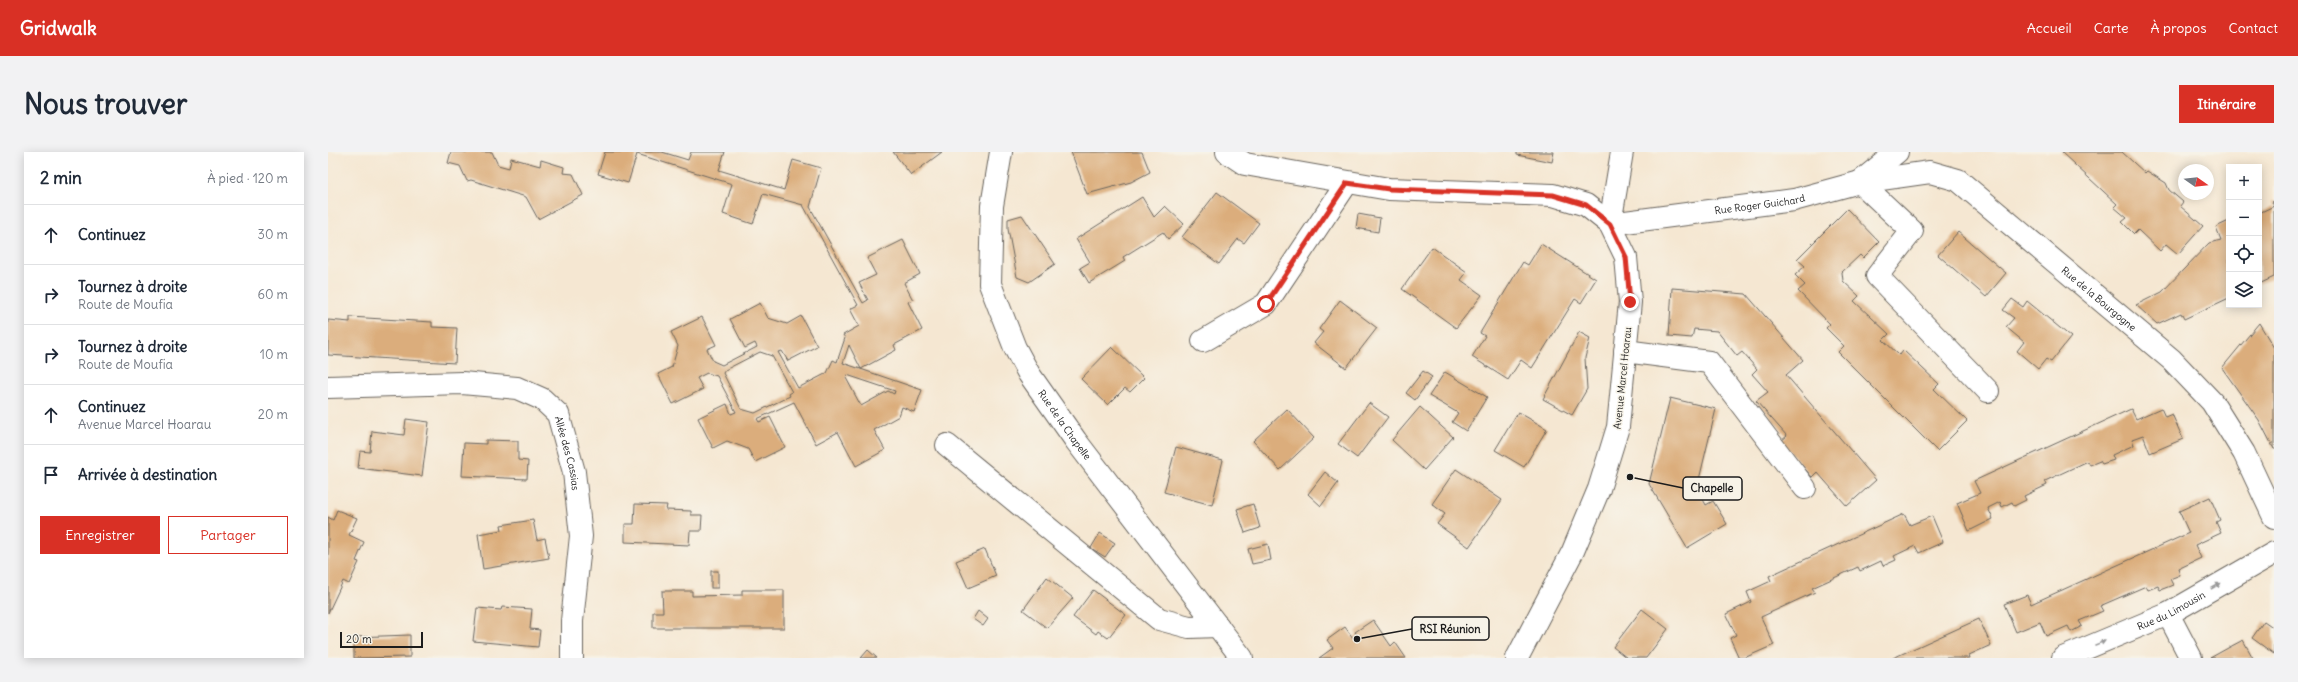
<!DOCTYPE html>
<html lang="fr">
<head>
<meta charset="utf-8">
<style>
  body { margin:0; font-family:Delius,sans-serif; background:#f2f2f3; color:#1f2937 }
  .controls { position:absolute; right:12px; top:12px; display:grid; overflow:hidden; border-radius:0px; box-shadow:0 2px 10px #0003 }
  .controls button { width:36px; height:36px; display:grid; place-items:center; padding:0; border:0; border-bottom:1px solid #e0e1e3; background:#fff; color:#1f2937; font:20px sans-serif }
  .compass { position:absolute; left:1850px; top:12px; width:36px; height:36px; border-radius:50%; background:#fff; box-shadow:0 2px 10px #0003; rotate:104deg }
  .scale { position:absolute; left:12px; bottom:10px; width:83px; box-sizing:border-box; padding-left:4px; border:2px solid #1c1c1c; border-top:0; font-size:11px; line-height:14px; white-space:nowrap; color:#1c1c1c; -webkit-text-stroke:3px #f7f3e8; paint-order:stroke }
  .stop { position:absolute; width:12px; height:12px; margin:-9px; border:3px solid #d93025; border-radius:50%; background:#fff }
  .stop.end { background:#d93025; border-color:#fff; box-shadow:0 1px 4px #0008 }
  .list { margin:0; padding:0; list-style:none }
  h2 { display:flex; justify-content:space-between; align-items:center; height:52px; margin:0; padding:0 16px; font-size:17px }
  h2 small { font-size:13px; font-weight:400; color:#747a83 }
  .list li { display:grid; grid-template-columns:26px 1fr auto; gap:12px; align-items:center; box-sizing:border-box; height:60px; padding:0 16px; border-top:1px solid #e0e1e3 }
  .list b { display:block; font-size:15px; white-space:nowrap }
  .list p { margin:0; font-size:13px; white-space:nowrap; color:#747a83 }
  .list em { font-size:13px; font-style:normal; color:#747a83 }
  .actions { display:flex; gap:8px; padding:12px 16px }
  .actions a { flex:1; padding:9px 0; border:1px solid #d93025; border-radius:0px; text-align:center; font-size:14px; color:#d93025 }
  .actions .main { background:#d93025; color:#fff }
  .icon { flex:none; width:22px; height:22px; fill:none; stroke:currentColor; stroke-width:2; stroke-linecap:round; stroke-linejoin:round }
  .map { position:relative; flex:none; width:1946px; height:506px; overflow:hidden; border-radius:0px }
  header { display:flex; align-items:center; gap:24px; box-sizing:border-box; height:56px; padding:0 20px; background:#d93025; color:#fff }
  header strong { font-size:19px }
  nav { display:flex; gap:22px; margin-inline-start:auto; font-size:14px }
  .intro { display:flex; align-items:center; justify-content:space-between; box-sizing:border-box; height:96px; padding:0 24px }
  h1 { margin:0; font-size:28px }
  .button { padding:10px 18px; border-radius:0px; background:#d93025; color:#fff; font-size:14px; font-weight:700 }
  main { display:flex; gap:24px; padding:0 24px }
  aside { flex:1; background:#fff; border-radius:0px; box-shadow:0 2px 10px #0003 }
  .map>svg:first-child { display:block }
  .building { fill:#dbad7b; fill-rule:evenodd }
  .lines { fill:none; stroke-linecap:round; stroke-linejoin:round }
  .minor-casing { stroke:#68635c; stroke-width:24 }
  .major-casing { stroke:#68635c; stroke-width:24 }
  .minor { stroke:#fff; stroke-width:22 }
  .major { stroke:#fff; stroke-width:22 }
  .oneway { fill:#999 }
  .route { stroke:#d93025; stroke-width:5 }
  .labels { text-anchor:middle; stroke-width:3; stroke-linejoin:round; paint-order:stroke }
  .street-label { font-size:10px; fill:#1c1c1c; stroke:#f7f3e8 }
  .leader { fill:none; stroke:#1c1c1c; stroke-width:1.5 }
  .callout-dot { fill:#1c1c1c; stroke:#f7f3e8; stroke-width:1.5 }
  .callout { fill:#f7f3e8; stroke:#1c1c1c; stroke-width:1.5 }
  .callout-label { font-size:11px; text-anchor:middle; font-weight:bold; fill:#1c1c1c }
</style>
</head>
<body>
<header>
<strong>Gridwalk</strong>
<nav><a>Accueil</a><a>Carte</a><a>À propos</a><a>Contact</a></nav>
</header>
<div class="intro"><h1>Nous trouver</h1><a class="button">Itinéraire</a></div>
<main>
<aside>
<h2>2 min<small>À pied · 120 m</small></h2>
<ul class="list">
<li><svg class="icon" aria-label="ahead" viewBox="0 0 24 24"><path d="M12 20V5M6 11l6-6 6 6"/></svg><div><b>Continuez</b></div><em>30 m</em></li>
<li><svg class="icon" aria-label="right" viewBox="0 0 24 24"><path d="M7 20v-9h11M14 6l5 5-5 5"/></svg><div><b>Tournez à droite</b><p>Route de Moufia</p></div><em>60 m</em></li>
<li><svg class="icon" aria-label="right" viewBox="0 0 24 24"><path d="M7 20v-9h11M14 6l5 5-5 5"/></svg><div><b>Tournez à droite</b><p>Route de Moufia</p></div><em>10 m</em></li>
<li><svg class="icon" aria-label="ahead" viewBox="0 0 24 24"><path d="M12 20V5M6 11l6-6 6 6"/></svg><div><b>Continuez</b><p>Avenue Marcel Hoarau</p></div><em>20 m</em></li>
<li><svg class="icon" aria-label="arrive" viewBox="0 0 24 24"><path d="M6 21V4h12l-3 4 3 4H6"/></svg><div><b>Arrivée à destination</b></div></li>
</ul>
<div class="actions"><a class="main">Enregistrer</a><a>Partager</a></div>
</aside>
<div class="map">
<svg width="1946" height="506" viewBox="0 0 1946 506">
  <rect width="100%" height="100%" fill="#f7f3e8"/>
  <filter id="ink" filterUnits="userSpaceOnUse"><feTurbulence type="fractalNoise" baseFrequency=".025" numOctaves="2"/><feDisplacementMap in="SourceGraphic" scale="8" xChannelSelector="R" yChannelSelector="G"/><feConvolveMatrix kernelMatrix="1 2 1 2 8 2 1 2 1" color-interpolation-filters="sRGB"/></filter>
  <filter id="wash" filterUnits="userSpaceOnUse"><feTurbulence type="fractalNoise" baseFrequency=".012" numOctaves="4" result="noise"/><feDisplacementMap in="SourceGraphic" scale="16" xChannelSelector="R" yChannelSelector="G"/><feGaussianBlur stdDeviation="0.9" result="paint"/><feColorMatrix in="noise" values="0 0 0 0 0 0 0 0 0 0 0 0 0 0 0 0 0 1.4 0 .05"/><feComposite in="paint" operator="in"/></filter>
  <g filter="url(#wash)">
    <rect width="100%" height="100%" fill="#f5e7d2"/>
    <g id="blocks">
      <g class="building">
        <path d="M123,0H164L170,13L181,16L183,6L212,14L213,8L236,15L235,21L245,22L255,43L210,67L198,45L143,28L139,29L132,14L120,11Z"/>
        <path d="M277,0H334L360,8L363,0H397L391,18L456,38L465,8L493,16L482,55L535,151L540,148L531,131L548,123L539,106L575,88L592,122L576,131L585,148L580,150L594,178L566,193L568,198L533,217L521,193L515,211L594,238L586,260L574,255L571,264L546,278L557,298L528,314L510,280L488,292L466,250L429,267L431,270L442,265L457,295L427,310L420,297L399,289L385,296L370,266L399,252L403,262L408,260L389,224L379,221L369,226L375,237L345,252L330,222L344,215L350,194L343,180L374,165L388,193L379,197L385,209L394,213L429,195L427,191L417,196L402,167L432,151L440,166L459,172L473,164L489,194L460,209L454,199L450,200L470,236L499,221L505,208L509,210L517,186L515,183L531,174L522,157L530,153L475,53L435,42L425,72L395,62L404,32L309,2L300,31L270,22ZM432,200L444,204L464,240L461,242L462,244L427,261L413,257L395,221L397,218ZM519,223L567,239L566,242L560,239L533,254L518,226Z"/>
        <path d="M565,0H614L583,23Z"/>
        <path d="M743,0H814L822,20L803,30L759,42Z"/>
        <path d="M1189,0H1226L1224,10L1189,3Z"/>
        <path d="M1733,0H1794L1817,21L1819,19L1838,31L1841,38L1855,50L1852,54L1875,74L1850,102L1838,92L1832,99L1810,78L1806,82L1794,70L1799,66L1786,55L1789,52Z"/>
        <path d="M889,40L931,71L916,91L910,87L891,112L854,85Z"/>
        <path d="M814,45L826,65L837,54L856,72L840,87L835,80L795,105L797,109L761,131L752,116L762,110L748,87Z"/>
        <path d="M1946,49V125L1931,132V61L1946,54L1944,50Z"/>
        <path d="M1519,57L1551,90L1535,106L1532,103L1514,120L1515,129L1531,144L1526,149L1561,182L1555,188L1571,203L1575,198L1611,232L1606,237L1639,269L1609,299L1510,200L1516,194L1498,176L1502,172L1470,139L1477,133L1467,123L1477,114L1469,107Z"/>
        <path d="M1030,62L1052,66L1050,80L1028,76Z"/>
        <path d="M694,63L727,112L701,130L689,125L680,77V67Z"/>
        <path d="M1901,69V146L1856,167L1853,161L1829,172L1808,153L1834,140L1881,91L1893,88L1888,75Z"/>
        <path d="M1630,80L1678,121L1658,145L1610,103Z"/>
        <path d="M1213,92L1268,127L1253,151L1247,147L1204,216L1193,208L1180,228L1144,205L1157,184L1152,181L1195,110L1200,113Z"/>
        <path d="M1104,95L1139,120L1133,128L1154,143L1128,176L1074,137Z"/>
        <path d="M1344,136L1418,142L1475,208L1458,223L1548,328L1519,354L1489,320L1484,325L1453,289L1459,284L1428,249L1440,240L1424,222L1429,217L1414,200L1409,204L1389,179L1366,177L1364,186L1341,184Z"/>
        <path d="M1684,147L1695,155L1699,149L1743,185L1723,210L1718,207L1710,217L1689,199L1696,190L1678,175L1686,166L1675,158Z"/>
        <path d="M1012,148L1049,176L1018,216L986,191L995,180L991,177Z"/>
        <path d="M22,165L104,170V175L129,176L127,211L0,203V168L22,170Z"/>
        <path d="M1931,171L1946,196V297L1931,268L1894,216Z"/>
        <path d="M1251,180L1262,186L1257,206L1259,237L1244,263L1215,247Z"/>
        <path d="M784,195L816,226L802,240L797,236L780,253L753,227Z"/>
        <path d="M1095,219L1104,225L1087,248L1078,241Z"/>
        <path d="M1117,220L1159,245L1138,279L1124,270L1130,261L1101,244Z"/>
        <path d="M1342,246L1388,257L1369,336L1378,353L1385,349L1399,372L1359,396L1321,332Z"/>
        <path d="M1041,251L1060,265L1029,306L1010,292Z"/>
        <path d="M1092,255L1125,285L1096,318L1064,288Z"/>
        <path d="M1833,256L1837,265L1844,262L1855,287L1822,301L1815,283L1804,287L1806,293L1784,303L1786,308L1774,312L1772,309L1762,313L1760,309L1717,329L1719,333L1696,344L1698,348L1686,354L1684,350L1674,355L1672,350L1660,356L1665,367L1641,379L1629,351L1652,341L1646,329L1803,257L1808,267Z"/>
        <path d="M959,257L986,286L952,318L925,289Z"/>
        <path d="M1190,260L1219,277L1196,315L1167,298Z"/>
        <path d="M78,267L101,270L94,324L30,316L32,299L42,300L44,279L76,283Z"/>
        <path d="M158,288L190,289V308L200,309L199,327L134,324L136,291L158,292Z"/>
        <path d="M848,295L895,308L884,353L836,340Z"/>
        <path d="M1128,317L1174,348L1141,395L1109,372L1117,362L1104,352Z"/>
        <path d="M997,320L1010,331L993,354L980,342Z"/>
        <path d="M1882,345L1892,368L1888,370L1893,381L1867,393L1873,406L1850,417L1852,423L1842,427L1845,433L1832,438L1830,434L1820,438L1818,434L1772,454L1775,459L1751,469L1754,474L1743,480L1740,474L1718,484L1712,470L1688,480L1676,452L1699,443L1703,452L1861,381L1851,359Z"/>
        <path d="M307,352L339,353L338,358L363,359V363H374L373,379H362L361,393L297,390V372H306Z"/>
        <path d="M925,352L932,376L917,381L909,357Z"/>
        <path d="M9,358L29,366L21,383L36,390L28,409L31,410L21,432L15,429L0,461V365L5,368Z"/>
        <path d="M1576,362L1582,373L1604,364L1615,390L1591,401L1587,394L1566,404L1568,408L1555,414L1553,409L1532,419L1530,415L1484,436L1487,440L1433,465L1446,493L1416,506H1411L1402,486L1408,483L1398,462L1423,450L1419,440L1443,429L1441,424Z"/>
        <path d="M205,368L209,388L217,386L221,406L155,417L150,382L174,378L173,373Z"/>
        <path d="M772,381L787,391L777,405L763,396Z"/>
        <path d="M940,392L943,408L924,412L920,397Z"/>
        <path d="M657,397L668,424L640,436L628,409Z"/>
        <rect x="383" y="419" width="7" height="17"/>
        <path d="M719,425L745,446L719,476L695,458Z"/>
        <path d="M414,438H456V476H325V460H335L334,439H364V444L414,443Z"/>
        <path d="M765,438L798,463L780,486L770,479L768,482L745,465Z"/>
        <path d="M174,455L204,457L202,477L212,478L210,495L145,489L149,456L173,458Z"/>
        <path d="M1314,457L1340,477L1318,506H1299L1285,495Z"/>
        <path d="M650,459L660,467L655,474L645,467Z"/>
        <path d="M1651,467L1663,493L1641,503L1642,506H1565Z"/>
        <path d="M1045,468L1063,494L1067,490L1078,506H991L1005,496L999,488L1017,475L1025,486L1029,483L1027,480Z"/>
        <path d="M1936,469L1946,476V502L1924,486Z"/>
        <path d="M82,483V505L26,506V485Z"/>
        <path d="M1915,488L1925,506H1882L1900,496Z"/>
        <path d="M540,498L549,506H533Z"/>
      </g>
    </g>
  </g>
  <g filter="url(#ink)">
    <use href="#blocks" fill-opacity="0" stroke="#68635c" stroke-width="1"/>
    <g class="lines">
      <defs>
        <g id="minor">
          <path id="s1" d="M673,0L664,54L662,132L687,196L701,222L748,289L914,506"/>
          <path id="s2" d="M1294,0L1282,72L1466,48L1532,30L1569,0"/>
          <path id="s3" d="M1532,30L1602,20L1630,28L1844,208L1884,250L1916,301L1946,365"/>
          <path d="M1532,30L1584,79L1549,124L1660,239"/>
          <path d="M875,189L938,152L1019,31"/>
          <path d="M1297,199L1381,210L1477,336"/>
          <path id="s4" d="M0,235L134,231L189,236L214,247L230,262L246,320L253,384L244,469V506"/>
          <path d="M619,293L831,467L861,475L890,474"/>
          <path d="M1840,462L1863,506"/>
          <path id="s5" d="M1735,506L1840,462L1946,401"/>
        </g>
        <path id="major" d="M899,0L917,12L1061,37L1225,43L1258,53L1282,72L1298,105L1302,150L1290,275L1271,337L1245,399L1189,506"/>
      </defs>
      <use href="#minor" class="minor-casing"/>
      <use href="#major" class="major-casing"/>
      <use href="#minor" class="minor"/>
      <use href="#major" class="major"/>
    </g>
    <defs><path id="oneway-solid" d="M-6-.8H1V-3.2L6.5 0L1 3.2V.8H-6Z"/></defs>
    <g class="oneway">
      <use href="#oneway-solid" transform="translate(1888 434) rotate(-30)"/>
      <use href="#oneway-solid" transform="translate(1772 491) rotate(-22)"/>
    </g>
  </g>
  <g class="lines" filter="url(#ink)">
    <path class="route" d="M938,152L1019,31L1061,37L1225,43L1258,53L1282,72L1298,105L1302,150"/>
  </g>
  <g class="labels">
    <g class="street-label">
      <text dy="4" stroke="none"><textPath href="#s2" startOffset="224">Rue Roger Guichard</textPath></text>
      <text dy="4" stroke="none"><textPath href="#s3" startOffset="284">Rue de la Bourgogne</textPath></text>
      <text transform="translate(1294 226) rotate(-84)" y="4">Avenue Marcel Hoarau</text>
      <text dy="4" stroke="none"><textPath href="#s1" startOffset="293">Rue de la Chapelle</textPath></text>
      <text dy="4" stroke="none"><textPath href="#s4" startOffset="279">Allée des Cassias</textPath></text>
      <text dy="4" stroke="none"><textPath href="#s5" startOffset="118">Rue du Limousin</textPath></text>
    </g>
  </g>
  <path class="leader" d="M1302 325L1355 336M1029 487L1084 477"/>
  <g class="callout-dot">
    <circle cx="1302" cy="325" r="4"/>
    <circle cx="1029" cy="487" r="4"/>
  </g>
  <g class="callout">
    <rect x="1355" y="325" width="59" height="23" rx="4"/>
    <rect x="1084" y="465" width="77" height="23" rx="4"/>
  </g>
  <g class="callout-label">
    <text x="1384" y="340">Chapelle</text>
    <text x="1122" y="481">RSI Réunion</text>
  </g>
</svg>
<div class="controls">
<button>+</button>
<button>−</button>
<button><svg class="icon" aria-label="locate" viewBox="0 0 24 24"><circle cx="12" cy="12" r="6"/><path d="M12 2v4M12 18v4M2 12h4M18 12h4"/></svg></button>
<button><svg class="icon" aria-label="layers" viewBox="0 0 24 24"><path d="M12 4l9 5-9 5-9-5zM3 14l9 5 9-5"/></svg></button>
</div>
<svg class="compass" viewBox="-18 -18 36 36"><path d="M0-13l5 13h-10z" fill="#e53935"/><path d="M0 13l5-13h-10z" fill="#747a83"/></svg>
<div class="scale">20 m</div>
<div class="stop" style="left:938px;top:152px"></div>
<div class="stop end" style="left:1302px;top:150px"></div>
</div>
</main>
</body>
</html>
